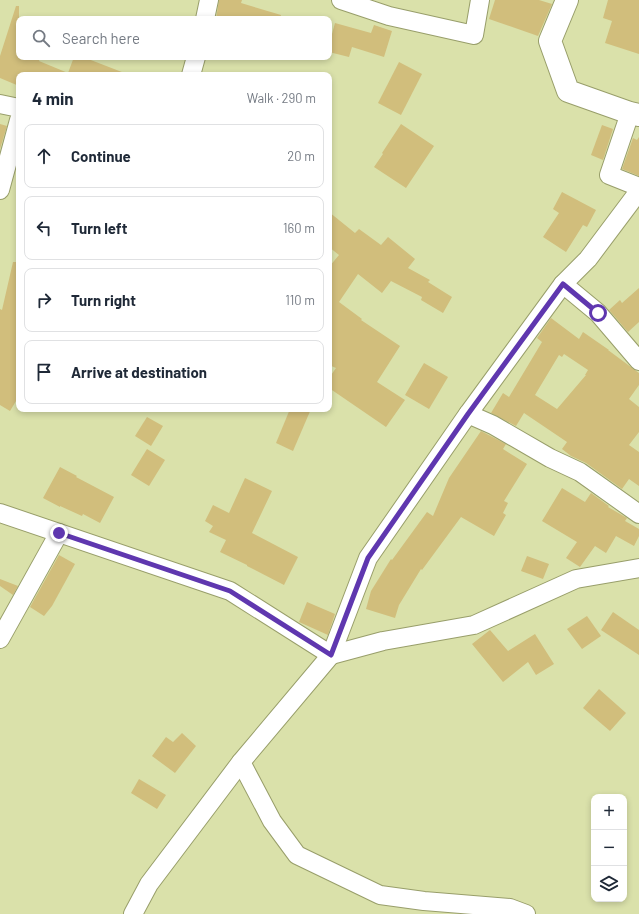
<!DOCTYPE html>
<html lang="en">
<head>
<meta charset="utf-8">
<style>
  body { margin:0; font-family:Barlow,sans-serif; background:#f2f2f3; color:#1f2937 }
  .controls { position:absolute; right:12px; bottom:12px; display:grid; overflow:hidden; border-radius:8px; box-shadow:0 2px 6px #0003 }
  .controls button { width:36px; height:36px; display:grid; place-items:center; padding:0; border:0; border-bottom:1px solid #e0e1e3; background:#fff; color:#1f2937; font:20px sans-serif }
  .stop { position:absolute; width:12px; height:12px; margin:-9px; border:3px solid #5f37af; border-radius:50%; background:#fff }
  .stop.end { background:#5f37af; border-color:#fff; box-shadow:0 1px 4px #0008 }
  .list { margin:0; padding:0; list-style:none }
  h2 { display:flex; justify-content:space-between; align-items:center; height:52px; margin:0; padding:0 16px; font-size:17px }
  h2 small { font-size:13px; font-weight:400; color:#747a83 }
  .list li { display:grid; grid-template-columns:26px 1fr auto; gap:12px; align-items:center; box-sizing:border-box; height:64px; margin:0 8px 8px; padding:0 8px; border:1px solid #e0e1e3; border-radius:8px }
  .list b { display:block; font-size:15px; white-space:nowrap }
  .list em { font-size:13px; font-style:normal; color:#747a83 }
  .icon { flex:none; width:22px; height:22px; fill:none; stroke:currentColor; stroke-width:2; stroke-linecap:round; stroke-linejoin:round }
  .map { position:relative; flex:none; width:639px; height:914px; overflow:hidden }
  .search { position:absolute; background:#fff; box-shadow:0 2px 6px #0003; left:16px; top:16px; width:316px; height:44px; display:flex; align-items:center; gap:10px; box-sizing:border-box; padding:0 14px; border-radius:8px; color:#747a83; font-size:15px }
  .panel { position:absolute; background:#fff; box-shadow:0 2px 6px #0003; left:16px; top:72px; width:316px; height:340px; border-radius:8px }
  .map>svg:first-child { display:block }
  .building { fill:#d1be7c; fill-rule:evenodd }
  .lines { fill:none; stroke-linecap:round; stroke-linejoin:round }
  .minor-casing { stroke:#989e6a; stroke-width:20 }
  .tertiary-casing { stroke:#989e6a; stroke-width:24 }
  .minor { stroke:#fff; stroke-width:18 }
  .tertiary { stroke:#fff; stroke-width:22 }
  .route { stroke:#5f37af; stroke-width:5 }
</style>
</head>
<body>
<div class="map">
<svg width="639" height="914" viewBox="0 0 639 914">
  <rect width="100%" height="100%" fill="#dae1aa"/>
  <g class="building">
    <path d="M219,0H242L241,3L281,15L280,19H216Z"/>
    <path d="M495,0H539L552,4L538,36L489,19Z"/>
    <path d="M608,0H639V54L605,43L612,21L603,18Z"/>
    <path d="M16,6H19V57H40L39,61L68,73L74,57H83L127,74V75H19V86L0,78V56Z"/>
    <path d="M335,23L371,33L374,25L392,31L384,57L352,47L349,57L329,52V45Z"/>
    <path d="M399,62L422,74L401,115L378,103Z"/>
    <path d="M0,124L7,126L0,149Z"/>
    <path d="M401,124L434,146L406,188L374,167L383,154L382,153Z"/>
    <path d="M602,125L613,129L603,160L591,155Z"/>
    <path d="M639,137V176L622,169L633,138L637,140Z"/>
    <path d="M562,192L596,210L587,227L583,225L566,252L543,237L559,213L553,209Z"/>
    <path d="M329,212L355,233L359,229L381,245L388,237L415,259L408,268L430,280L428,282L452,297L443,313L421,300L422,297L391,281L382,293L358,274L339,302L362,319L361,320L400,346L377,382L405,400L386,427L329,388V378L336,368L329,365V267L339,255L329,247Z"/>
    <path d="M13,262H19V396L10,411L0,405V309L2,310Z"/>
    <path d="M639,288V322L628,332L609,310L620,300L622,303Z"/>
    <path d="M551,318L579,339L583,332L609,350H608L639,373V385L629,399L639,407V432L629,445L639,452V486L629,479L622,489L586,463L571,456L562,449L567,442L524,413L516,426L491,413L503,393L509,397L542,342L537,338ZM564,354L588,370L585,375H586L557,409L535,395L559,355L562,357Z"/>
    <path d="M424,363L448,377L429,409L405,395Z"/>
    <path d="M290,409H311L293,451L276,443Z"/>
    <path d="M147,417L163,426L151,446L135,436Z"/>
    <path d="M481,431L506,444L503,449L527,464L504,501L508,503L503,513L506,515L494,536L461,517L422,570L421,569L399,605L395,618L366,609L371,591L391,559L392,560L427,512L433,516L449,478Z"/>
    <path d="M147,449L165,460L149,486L131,475Z"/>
    <path d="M60,467L77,476L76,477L114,497L100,523L83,514L82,516L60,506V507L43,498Z"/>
    <path d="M245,478L272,491L252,533L298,557L284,585L247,566V565L220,552L226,540L209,532L213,526L205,521L213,505L229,513Z"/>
    <path d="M562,488L585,502L591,493L609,506L608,507L627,518L625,521L639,529V536L634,546L616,536L606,553L595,546L580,567L566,558L577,542L542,521Z"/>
    <path d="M59,555L75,564L52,606L44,616L30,607Z"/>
    <path d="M527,556L549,564L543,579L521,571Z"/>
    <path d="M0,579L18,586L13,595L0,586Z"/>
    <path d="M307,602L335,614L328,635L299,622Z"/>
    <path d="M613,612L639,630V655L601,630Z"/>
    <path d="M587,616L601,636L582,649L567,629Z"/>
    <path d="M490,630L508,651L535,634L554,664L536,675L528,662L503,682L472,644Z"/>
    <path d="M599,689L626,713L610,731L583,708Z"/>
    <path d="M182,733L196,746L175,773L152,756L166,737L173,742Z"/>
    <path d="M139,779L166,795L157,809L131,793Z"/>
  </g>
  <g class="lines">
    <defs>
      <g id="minor">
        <path d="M341,0L389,16L474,35L480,0"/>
        <path d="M205,19L209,0"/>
        <path d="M191,75L196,57"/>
        <path d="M0,104L19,108"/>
        <path d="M630,113L609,175L639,187"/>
        <path d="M0,190L19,120"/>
        <path d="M563,284L598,313L639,361"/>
        <path d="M468,414L493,425L550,458L580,472L639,514"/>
        <path d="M0,513L230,591L331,655L383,641L474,625L576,579L639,568"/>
        <path d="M0,639L59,533"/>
        <path d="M241,762L272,821L297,855L380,895L424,901L510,908L526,914"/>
        <path d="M133,914L149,884L241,762L331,655L368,558L468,414L563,284L588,259L639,191"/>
      </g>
      <path id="tertiary" d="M567,0L550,41L568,91L630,113L639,115"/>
    </defs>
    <use href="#minor" class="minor-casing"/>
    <use href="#tertiary" class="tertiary-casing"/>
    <use href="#minor" class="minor"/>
    <use href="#tertiary" class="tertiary"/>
  </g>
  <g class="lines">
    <path class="route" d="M59,533L230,591L331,655L368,558L468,414L563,284L598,313"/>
  </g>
</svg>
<div class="controls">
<button>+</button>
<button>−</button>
<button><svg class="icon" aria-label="layers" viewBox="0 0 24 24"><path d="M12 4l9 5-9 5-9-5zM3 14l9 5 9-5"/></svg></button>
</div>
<div class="stop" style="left:598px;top:313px"></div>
<div class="stop end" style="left:59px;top:533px"></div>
<div class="search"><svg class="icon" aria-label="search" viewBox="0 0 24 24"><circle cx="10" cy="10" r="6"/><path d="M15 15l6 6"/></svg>Search here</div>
<section class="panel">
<h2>4 min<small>Walk · 290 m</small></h2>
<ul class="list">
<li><svg class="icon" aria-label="ahead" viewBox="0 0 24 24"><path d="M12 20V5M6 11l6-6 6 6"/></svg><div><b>Continue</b></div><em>20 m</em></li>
<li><svg class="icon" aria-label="left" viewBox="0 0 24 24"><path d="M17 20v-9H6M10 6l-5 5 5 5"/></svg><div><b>Turn left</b></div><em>160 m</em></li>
<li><svg class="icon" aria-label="right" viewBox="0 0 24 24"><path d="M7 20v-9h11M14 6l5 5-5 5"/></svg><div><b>Turn right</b></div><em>110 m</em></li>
<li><svg class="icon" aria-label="arrive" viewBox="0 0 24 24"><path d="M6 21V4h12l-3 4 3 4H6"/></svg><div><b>Arrive at destination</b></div></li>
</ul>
</section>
</div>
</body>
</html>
